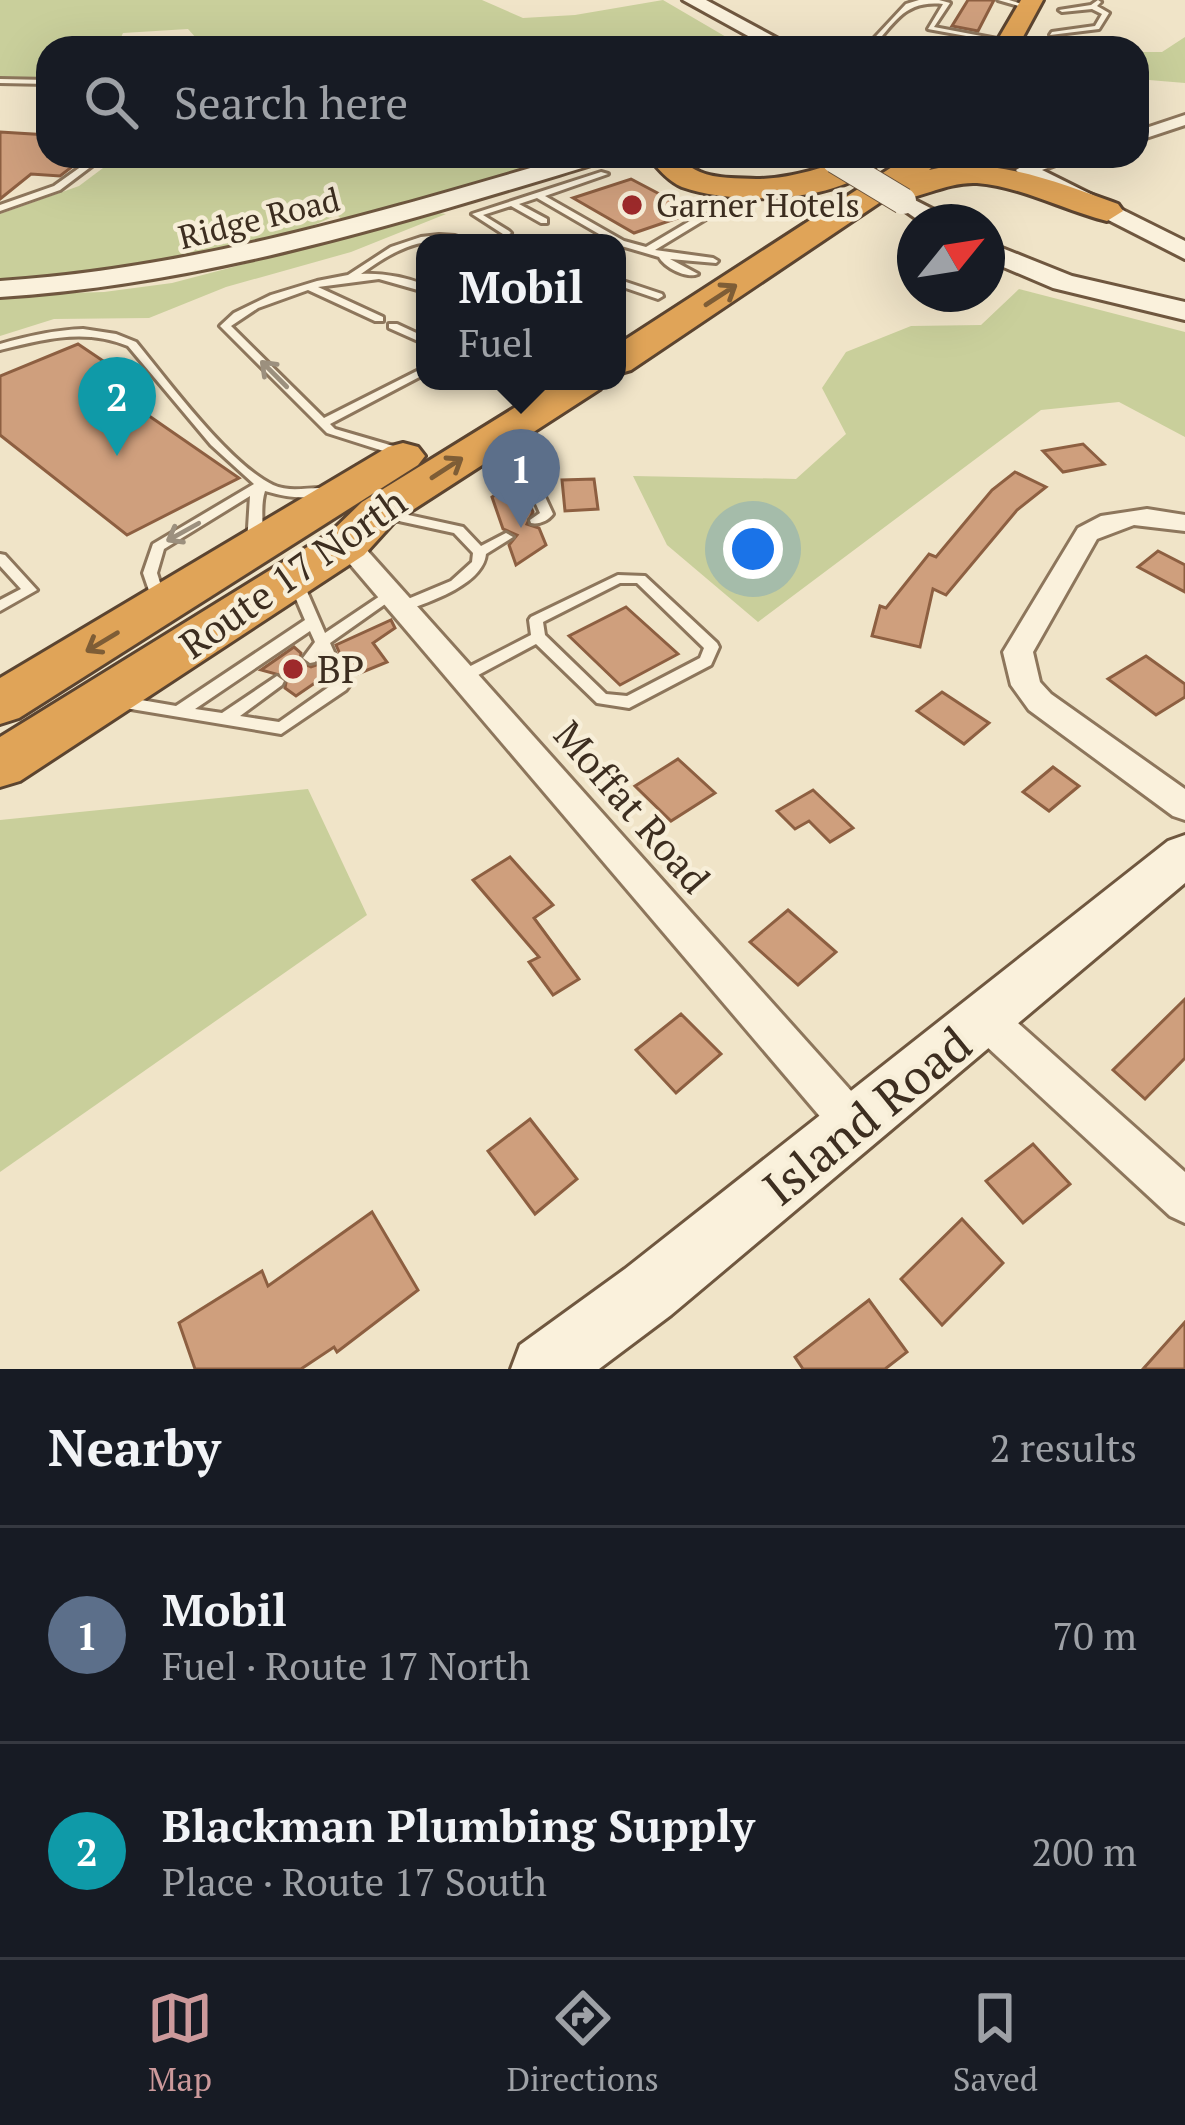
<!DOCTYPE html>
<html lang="en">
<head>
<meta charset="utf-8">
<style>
  body { margin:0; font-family:"PT Serif",serif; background:#242831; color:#f1f3f6 }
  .compass { position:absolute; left:897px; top:204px; width:108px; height:108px; border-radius:50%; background:#171b24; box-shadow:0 12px 48px #0002; rotate:60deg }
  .you { position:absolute; left:753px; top:549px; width:42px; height:42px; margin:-30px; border:9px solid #fff; border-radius:50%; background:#1a73e8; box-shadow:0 0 0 18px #1a73e833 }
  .badge { display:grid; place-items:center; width:78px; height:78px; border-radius:50%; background:#cc999b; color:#fff; font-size:39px; font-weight:700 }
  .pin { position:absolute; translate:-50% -99px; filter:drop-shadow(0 3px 6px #0008) }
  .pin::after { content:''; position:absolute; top:63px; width:42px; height:36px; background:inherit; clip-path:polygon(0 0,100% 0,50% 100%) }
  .popup { position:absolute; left:416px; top:234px; width:210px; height:156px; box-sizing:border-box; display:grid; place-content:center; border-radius:24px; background:#171b24; filter:drop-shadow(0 3px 9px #0005); font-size:39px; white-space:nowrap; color:#9ea1a6 }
  .popup b { font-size:45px; color:#f1f3f6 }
  .popup::after { content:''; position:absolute; left:50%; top:100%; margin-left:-24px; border:24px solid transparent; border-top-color:#171b24 }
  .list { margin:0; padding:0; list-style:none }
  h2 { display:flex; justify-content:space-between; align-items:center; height:156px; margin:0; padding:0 48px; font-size:51px }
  h2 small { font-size:39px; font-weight:400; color:#9ea1a6 }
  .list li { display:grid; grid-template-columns:78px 1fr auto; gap:36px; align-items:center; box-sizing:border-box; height:216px; padding:0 48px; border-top:3px solid #363941 }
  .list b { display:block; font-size:45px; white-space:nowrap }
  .list p { margin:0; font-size:39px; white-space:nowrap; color:#9ea1a6 }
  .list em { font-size:39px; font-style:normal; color:#9ea1a6 }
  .icon { flex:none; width:66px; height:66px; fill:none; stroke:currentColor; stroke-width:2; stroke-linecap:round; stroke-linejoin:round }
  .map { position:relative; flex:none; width:1185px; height:1369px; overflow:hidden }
  .search { position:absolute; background:#171b24; box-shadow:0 12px 48px #0002; left:36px; right:36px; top:36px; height:132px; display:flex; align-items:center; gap:30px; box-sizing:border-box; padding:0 42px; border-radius:36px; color:#9ea1a6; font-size:45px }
  .sheet { height:588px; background:#171b24 }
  nav { display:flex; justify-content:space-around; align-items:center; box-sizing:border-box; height:168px; border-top:3px solid #363941; background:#171b24; font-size:33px; color:#9ea1a6 }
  nav a { display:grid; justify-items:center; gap:6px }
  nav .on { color:#cc999b }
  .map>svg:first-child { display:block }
  .green { fill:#c9cf9b }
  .building { fill:#cf9f7d; stroke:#8d5f41; stroke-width:3 }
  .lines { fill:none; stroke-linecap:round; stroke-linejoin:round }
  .lane-casing { stroke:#8d765c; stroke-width:6 }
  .street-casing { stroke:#8d765c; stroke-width:6 }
  .secondary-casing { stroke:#6f573f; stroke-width:6 }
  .highway-casing { stroke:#5b4430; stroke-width:6 }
  .lane { fill:#faf1dc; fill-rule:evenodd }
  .street { fill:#faf1dc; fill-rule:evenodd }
  .secondary { fill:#faf1dc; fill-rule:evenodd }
  .highway { fill:#e0a458; fill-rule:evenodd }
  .secondary-bridge-casing { stroke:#6f573f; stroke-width:28; stroke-linecap:butt }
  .secondary-bridge { stroke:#faf1dc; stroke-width:26 }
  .oneway { stroke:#7e5d36 }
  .oneway2 { stroke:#9c907e }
  .poi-dot { fill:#9e2a2b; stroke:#f7eed8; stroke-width:4.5 }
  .labels { text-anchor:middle; stroke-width:9; stroke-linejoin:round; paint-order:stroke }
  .far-poi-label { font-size:33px; fill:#3d2e20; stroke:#f7eed8; text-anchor:start }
  .far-street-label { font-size:33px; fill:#3d2e20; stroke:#f7eed8 }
  .street-label { font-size:39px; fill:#3d2e20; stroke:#f7eed8 }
  .poi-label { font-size:39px; fill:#3d2e20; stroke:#f7eed8; text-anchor:start }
  .near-street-label { font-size:48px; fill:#3d2e20; stroke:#f7eed8 }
</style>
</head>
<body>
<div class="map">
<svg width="1185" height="1369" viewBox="0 0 1185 1369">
  <rect width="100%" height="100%" fill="#f0e4c8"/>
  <g class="green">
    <path d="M0,0H482L523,18L575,15L663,0L745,48H205L188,29L123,33L116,48H48V79H0Z"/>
    <path d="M1185,37V83L1137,79V52H1162Z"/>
    <path d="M119,156H572L345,222L337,215C221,268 124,270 0,282V214L79,186Z"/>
    <path d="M438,213L446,214L351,252L226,287L149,318L54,319L0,336V295L104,292L172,283Z"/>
    <path d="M1019,289L1185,332V437L1119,402L1041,410L758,622L667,545L633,476L796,479L846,434L822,388L846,352L911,326L981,325Z"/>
    <path d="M308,789L367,915L0,1172V820Z"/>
  </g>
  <g class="building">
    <path d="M968,0H994L978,31L952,26Z"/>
    <path d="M0,132L48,135V156H86L60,176L31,174L0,199Z"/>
    <path d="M631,179L686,208L670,214L678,218L634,233L573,198Z"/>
    <path d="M78,344L121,373L100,382L239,478L127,535L0,435V376Z"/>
    <path d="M1083,444L1104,464L1063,472L1043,451Z"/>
    <path d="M1015,472L1046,487L1017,510L946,595L933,589L920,647L872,636L880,606L886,608L929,554L936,557L992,490Z"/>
    <path d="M519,479L533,512L527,524L539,528L546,545L516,565L509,545L517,535L503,529L492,497Z"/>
    <path d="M594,479L598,509L565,511L562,480Z"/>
    <path d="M1158,551L1185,565V592L1138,567Z"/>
    <path d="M626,607L678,654L620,685L569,636Z"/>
    <path d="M391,620L395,628L373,643L387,662L358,674L348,660L344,663L336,645Z"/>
    <path d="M294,647L301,653L300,662L311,667L319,664L325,676L296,696L285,688L287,677L261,670Z"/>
    <path d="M1146,656L1185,684V697L1156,715L1108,679Z"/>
    <path d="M942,692L989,723L964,744L917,711Z"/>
    <path d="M678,759L715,793L671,821L635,786Z"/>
    <path d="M1053,767L1079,786L1049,811L1023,792Z"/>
    <path d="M813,790L853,828L830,842L809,821L795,829L777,811Z"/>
    <path d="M510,857L553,905L534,918L579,979L553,995L529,962L539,957L473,880Z"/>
    <path d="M788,910L836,952L798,985L750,942Z"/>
    <path d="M1185,999V1058L1145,1099L1113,1070Z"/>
    <path d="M681,1014L721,1054L676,1093L636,1050Z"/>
    <path d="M530,1119L577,1179L535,1214L488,1151Z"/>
    <path d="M1033,1144L1070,1184L1023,1223L986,1181Z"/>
    <path d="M372,1212L418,1290L337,1352L334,1347L301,1369H195L179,1323L262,1271L268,1286Z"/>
    <path d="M962,1219L1003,1263L942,1325L901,1279Z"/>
    <path d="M869,1300L907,1352L885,1369H803L795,1357Z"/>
    <path d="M1185,1322V1369H1143Z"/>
  </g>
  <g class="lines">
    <defs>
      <g id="lane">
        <path d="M919,0H939L950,3L934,27L1013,42L1010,44L928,29L943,4C905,0 895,22 872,48H865L906,4Z"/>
        <path d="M998,0H1009L1032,7L1029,9Z"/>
        <path d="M1098,0L1101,2L1097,6L1109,13L1099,29L1050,35L1052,32L1095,26L1102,14L1092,9L1062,12L1059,10L1091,5Z"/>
        <path d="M0,79L48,80V84L0,83Z"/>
        <path d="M96,156H105L60,190L0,211V205L54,186Z"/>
        <path d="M601,172L608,174L545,196L624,241L646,247L700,215H706V219L655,250L713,258L718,261L716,263L670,259L698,274C687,279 665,268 659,257L618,245L537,198L519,204L547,219V223H541L511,206L483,215L509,231L511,233L506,236L472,214Z"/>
        <path d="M439,235L455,236L477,243C463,243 449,240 436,241C408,242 383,258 361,274C384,273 404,277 425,285V292L379,279L318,287L383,317V321H375L308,290L258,308L231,326L324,418L425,367V374L330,424L335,429L407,450V456H399L327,433L220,326L234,313L271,295L317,281L348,275L391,247L421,237Z"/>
        <path d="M617,279L662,294L663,296L658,299L617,285Z"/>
        <path d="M389,324H397L425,337V344L389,328Z"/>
        <path d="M83,329L116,334L136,342C168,381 229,464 273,485C294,495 319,483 337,491C315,501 288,498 265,491C259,509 266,529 259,547L254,548L247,544L250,496L164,549L157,573L167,605L165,608H155L143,573L153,544L254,484L211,445L128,346C85,328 44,339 0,350V344C28,336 54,330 83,329Z"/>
        <path d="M505,381H520L523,384L517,387Z"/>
        <path d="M495,435L499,436L534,473L553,514C549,520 539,525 531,523L530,520L540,513L524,477L489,439Z"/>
        <path d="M381,509L463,527L481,546L506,533L513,537L486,554C483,585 427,603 401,612L396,610L394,607L396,604L451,581L472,562L473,553L454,533L376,516L375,513L376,510Z"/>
        <path d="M0,554L5,555L37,590L0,611V600L21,589L0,566Z"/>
        <path d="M618,575L645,576L717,643L719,647L711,665L629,708L597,703L536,644L467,681H457L455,677L457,673L531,635L529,620L531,617ZM620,583H637L704,648L700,658L627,696L606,694L545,635L543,622Z"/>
        <path d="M295,576L302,580L325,633L386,592L391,590L398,595L330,643L349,686L346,690L281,734L113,706L110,702L113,698L118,696L176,706L305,620L288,580ZM310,631L315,642L303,658L310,663L315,662L320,655L333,684L279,722L240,716L282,685L284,681L277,676L222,713L195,709Z"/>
      </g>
      <g id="street">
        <path d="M1185,115V125L1137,141V131Z"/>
        <path d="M1056,156H1081L1028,175L1020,170Z"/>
        <path d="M1147,509L1185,515V531L1134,525L1097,539L1033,652L1040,682L1051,694L1185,789V820L1173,816L1029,710L1011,685L1003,652L1078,528L1101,516Z"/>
        <path d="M347,536L356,538L870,1112L876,1126L870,1140L855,1146L840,1140L338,550L334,544Z"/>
        <path d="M986,1002L1000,1007L1185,1172V1223L1170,1216L972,1033L967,1020L972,1007Z"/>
      </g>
      <g id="secondary">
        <path d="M683,0H706L795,48H770Z"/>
        <path d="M572,156H609L605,161C405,221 210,284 0,297V281C198,268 382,211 572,156Z"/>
        <path d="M1028,163L1185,241V259L1020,175L1016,170Z"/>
        <path d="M903,194L948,217L952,222H921L891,201Z"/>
        <path d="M987,242L1072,276L1185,302V320L1053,288L987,260Z"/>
        <path d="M1185,835V883L671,1315L599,1369H511L520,1345L625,1269L1168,841Z"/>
      </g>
      <g id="highway">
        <path d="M1021,0H1043L1017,48H993Z"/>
        <path d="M648,156C682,156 673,159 700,172C716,179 738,178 756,179C806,179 840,156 885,156C849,204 735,206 682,187C668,181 657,168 648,156Z"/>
        <path d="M909,156H944L929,170C994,155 1058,183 1118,204L1123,211L1107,221C1063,210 1023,187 977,183C943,181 908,206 885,199L631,370L617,374V345Z"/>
        <path d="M558,381H606L600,389L394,522L364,555L20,781L0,787V737L330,533L362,502Z"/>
        <path d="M403,443L418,447L425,456L418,465L19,718L0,724V678L388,447Z"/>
      </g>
    </defs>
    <use href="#lane" class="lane-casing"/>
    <use href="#street" class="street-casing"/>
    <use href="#secondary" class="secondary-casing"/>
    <use href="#highway" class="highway-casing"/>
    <use href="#lane" class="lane"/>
    <use href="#street" class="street"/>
    <use href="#secondary" class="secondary"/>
    <use href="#highway" class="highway"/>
    <defs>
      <path id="secondary-bridge" d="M835,160L903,201"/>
    </defs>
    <use href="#secondary-bridge" class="secondary-bridge-casing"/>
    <use href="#secondary-bridge" class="secondary-bridge"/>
  </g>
  <defs><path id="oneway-shaft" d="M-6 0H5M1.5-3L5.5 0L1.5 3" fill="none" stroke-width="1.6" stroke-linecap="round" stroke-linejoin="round" transform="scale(3)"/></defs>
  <g class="oneway">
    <use href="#oneway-shaft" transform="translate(721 295) rotate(-33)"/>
    <use href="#oneway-shaft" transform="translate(447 468) rotate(-33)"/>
    <use href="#oneway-shaft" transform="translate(102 642) rotate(149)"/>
  </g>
  <g class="oneway2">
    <use href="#oneway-shaft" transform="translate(274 374) rotate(-135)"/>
    <use href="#oneway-shaft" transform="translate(183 532) rotate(151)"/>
  </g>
  <g class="poi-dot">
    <circle cx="632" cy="205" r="12"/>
    <circle cx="293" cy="669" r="12"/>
  </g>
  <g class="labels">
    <g class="far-poi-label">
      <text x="656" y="217">Garner Hotels</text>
    </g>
    <g class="far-street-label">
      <text transform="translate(259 218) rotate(-14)" y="12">Ridge Road</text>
    </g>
    <g class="street-label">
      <text transform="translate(293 573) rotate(-35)" y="14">Route 17 North</text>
      <text transform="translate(632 807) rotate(49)" y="14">Moffat Road</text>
    </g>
    <g class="poi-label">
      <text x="317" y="683">BP</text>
    </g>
    <g class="near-street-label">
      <text transform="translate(867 1116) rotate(-39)" y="17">Island Road</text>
    </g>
  </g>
</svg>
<svg class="compass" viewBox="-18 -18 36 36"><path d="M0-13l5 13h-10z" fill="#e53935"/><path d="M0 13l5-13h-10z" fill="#9ea1a6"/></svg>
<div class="you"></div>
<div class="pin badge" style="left:521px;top:528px;background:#5c6f8a">1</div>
<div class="popup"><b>Mobil</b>Fuel</div>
<div class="pin badge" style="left:117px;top:456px;background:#0f9aa8">2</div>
<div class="search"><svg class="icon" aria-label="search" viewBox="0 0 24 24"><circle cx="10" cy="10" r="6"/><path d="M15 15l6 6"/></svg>Search here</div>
</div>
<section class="sheet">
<h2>Nearby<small>2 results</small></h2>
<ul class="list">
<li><span class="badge" style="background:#5c6f8a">1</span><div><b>Mobil</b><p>Fuel · Route 17 North</p></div><em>70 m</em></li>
<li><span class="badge" style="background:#0f9aa8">2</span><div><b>Blackman Plumbing Supply</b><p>Place · Route 17 South</p></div><em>200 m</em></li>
</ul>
</section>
<nav>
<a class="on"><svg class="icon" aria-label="map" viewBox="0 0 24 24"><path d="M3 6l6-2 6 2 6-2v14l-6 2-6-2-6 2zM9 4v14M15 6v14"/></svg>Map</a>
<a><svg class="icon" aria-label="directions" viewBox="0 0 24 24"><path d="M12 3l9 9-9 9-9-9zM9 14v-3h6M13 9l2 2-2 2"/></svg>Directions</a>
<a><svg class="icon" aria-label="saved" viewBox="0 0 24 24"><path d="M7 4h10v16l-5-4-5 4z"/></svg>Saved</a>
</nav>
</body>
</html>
